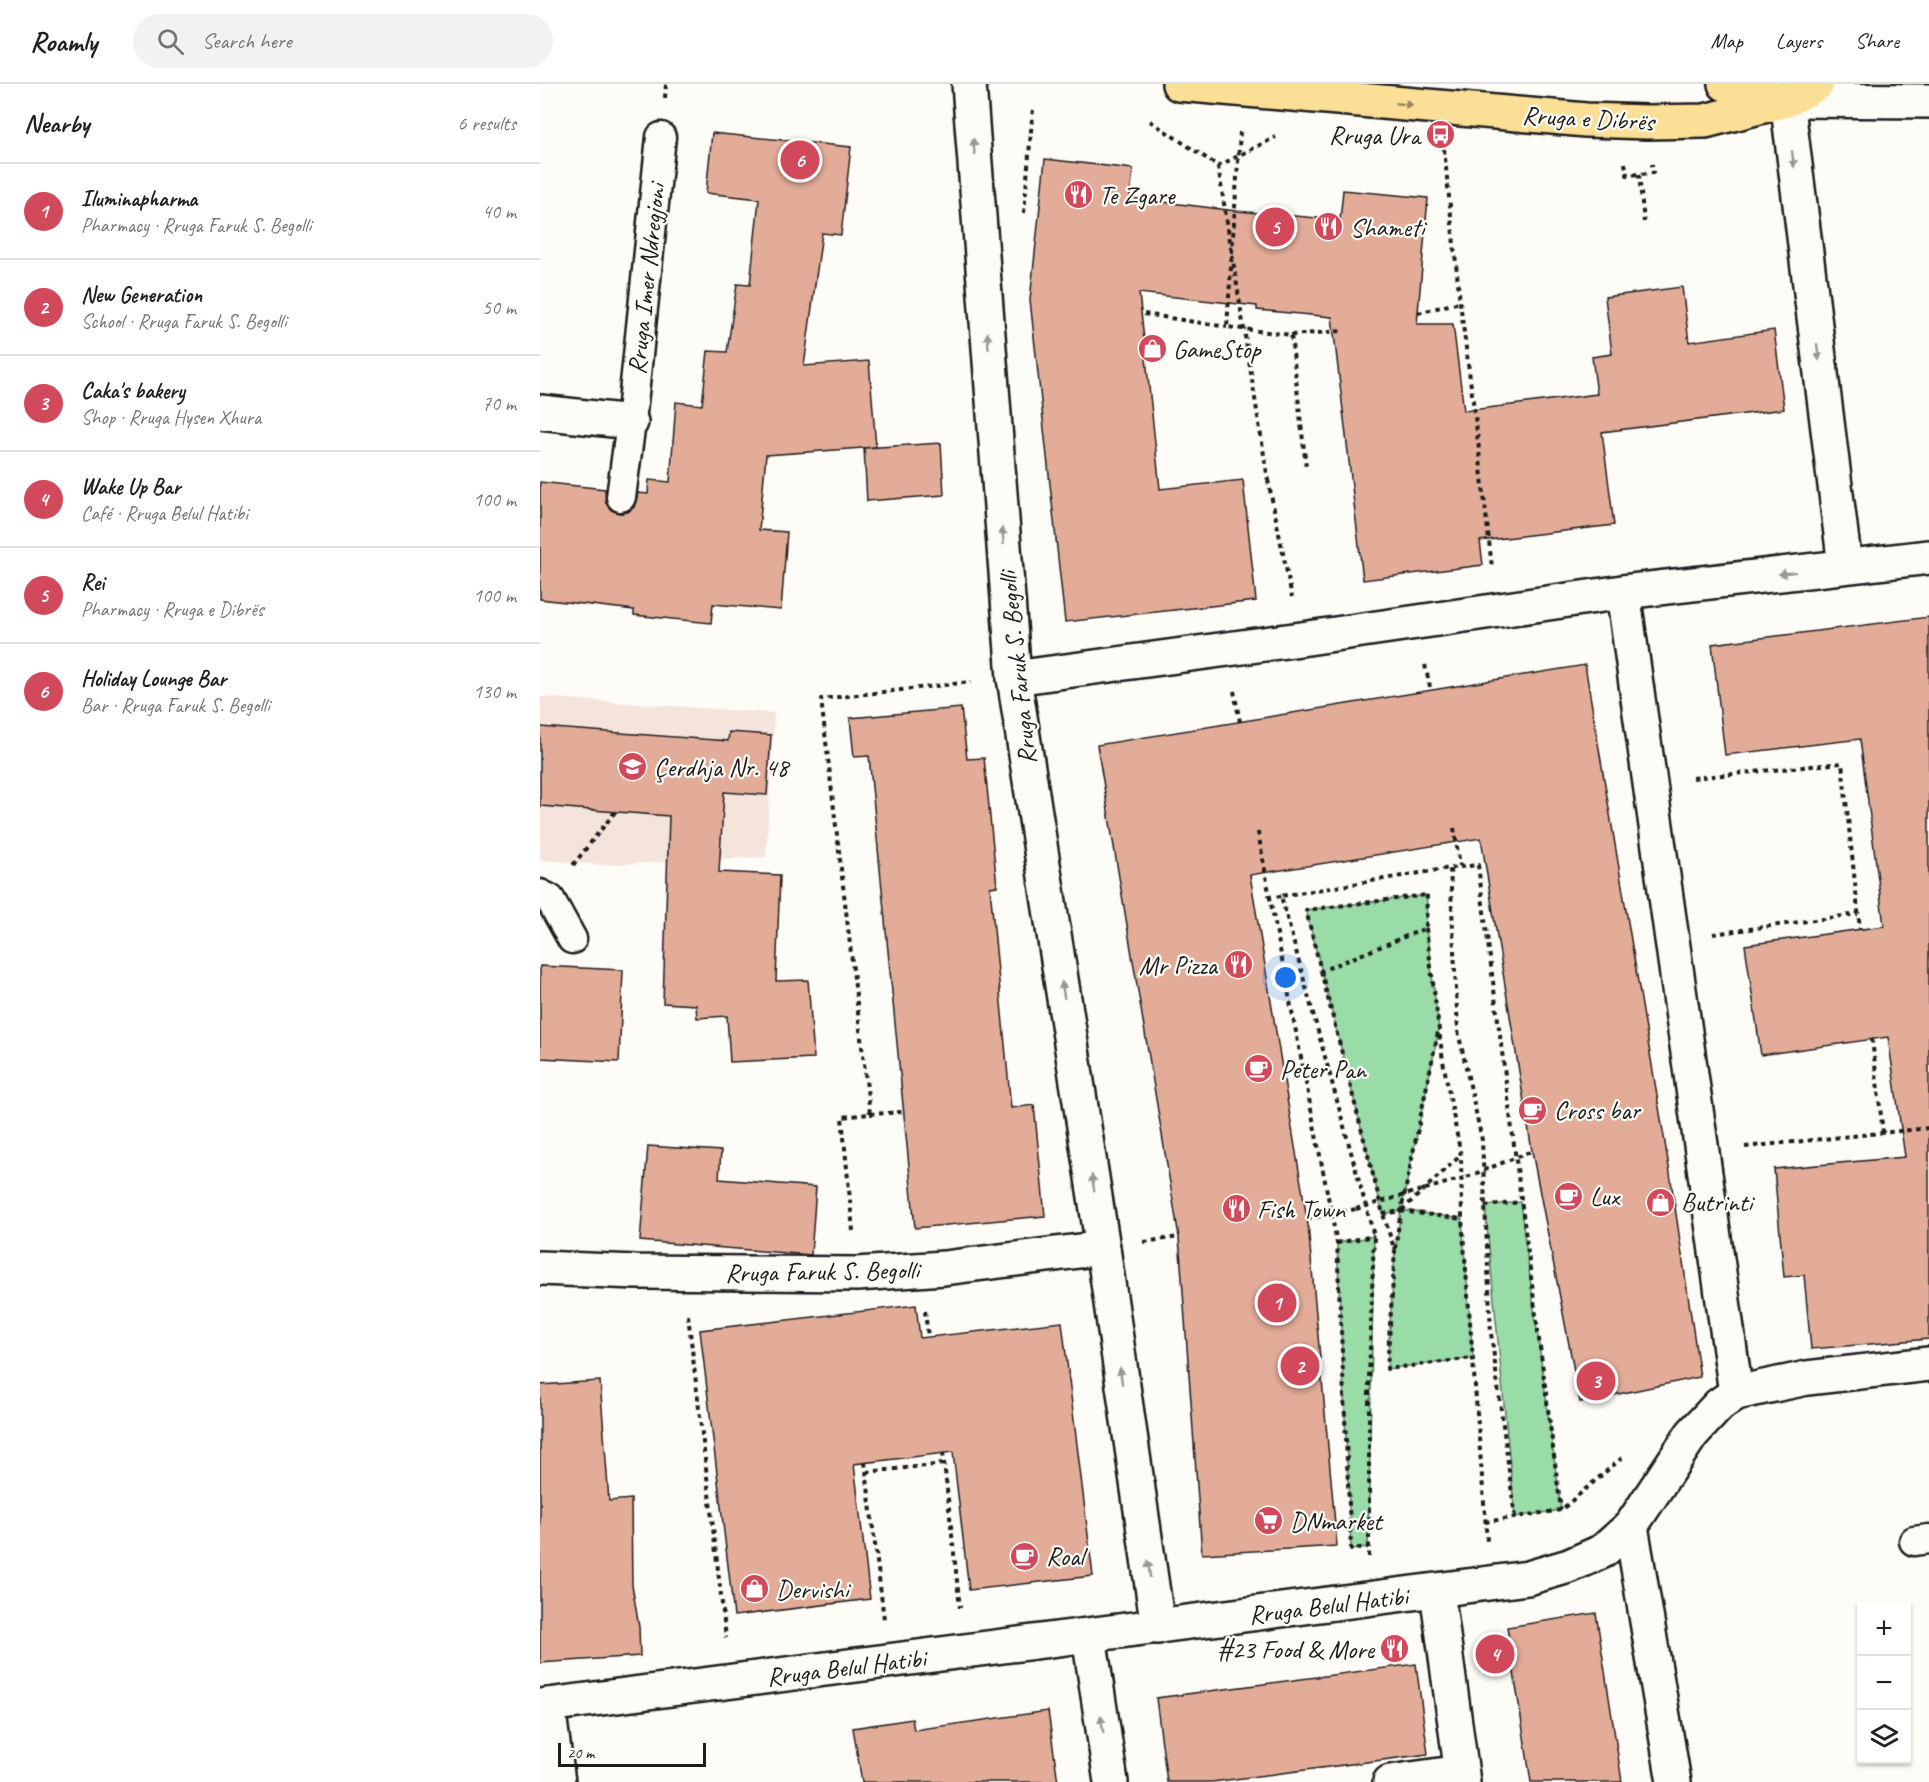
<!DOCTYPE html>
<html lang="en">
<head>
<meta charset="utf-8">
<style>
  body { margin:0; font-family:Caveat,sans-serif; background:#f2f2f2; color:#202124 }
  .controls { position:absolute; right:18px; bottom:18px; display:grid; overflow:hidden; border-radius:0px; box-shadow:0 2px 4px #0004 }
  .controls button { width:54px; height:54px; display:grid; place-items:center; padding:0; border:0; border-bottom:2px solid #e0e0e0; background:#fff; color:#202124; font:30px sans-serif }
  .scale { position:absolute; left:18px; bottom:15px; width:148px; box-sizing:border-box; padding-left:6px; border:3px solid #1c1c1c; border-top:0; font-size:16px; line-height:21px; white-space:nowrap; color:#1c1c1c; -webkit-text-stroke:4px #fdfcf7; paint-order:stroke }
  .you { position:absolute; left:746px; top:894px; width:21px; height:21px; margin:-15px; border:4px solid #fff; border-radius:50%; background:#1a73e8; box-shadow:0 0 0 9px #1a73e833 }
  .badge { display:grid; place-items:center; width:39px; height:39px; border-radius:50%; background:#d1495b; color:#fff; font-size:20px; font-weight:700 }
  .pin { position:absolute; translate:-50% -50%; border:3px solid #fff; box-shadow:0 2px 6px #0006 }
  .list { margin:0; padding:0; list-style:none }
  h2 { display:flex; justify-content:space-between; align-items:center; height:78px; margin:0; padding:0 24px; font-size:26px }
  h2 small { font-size:20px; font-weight:400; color:#757577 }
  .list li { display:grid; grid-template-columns:39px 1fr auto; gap:18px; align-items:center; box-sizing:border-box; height:96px; padding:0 24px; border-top:2px solid #e0e0e0 }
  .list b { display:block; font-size:22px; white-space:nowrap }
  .list p { margin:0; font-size:20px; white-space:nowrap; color:#757577 }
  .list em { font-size:20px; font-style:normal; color:#757577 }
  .icon { flex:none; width:33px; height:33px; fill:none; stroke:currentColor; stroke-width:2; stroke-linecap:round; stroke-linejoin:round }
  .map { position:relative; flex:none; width:1389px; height:1698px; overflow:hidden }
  header { display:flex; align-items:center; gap:36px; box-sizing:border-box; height:84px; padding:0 30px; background:#fff; border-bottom:2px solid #e0e0e0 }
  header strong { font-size:28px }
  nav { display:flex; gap:33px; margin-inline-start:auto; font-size:21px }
  .search { width:420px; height:54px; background:#f2f2f2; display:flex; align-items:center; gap:15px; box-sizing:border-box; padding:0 21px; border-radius:33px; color:#757577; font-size:22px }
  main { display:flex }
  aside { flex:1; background:#fff }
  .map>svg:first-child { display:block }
  .built { fill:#f5e4db }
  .green { fill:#99dca8; stroke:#5a7c62; stroke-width:1.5 }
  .building { fill:#e3ac99; stroke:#1c1c1c; stroke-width:1.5 }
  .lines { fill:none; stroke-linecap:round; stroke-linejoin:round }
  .lane-casing { stroke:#1c1c1c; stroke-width:33 }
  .street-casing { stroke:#1c1c1c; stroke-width:38 }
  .secondary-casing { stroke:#1c1c1c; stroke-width:38 }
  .primary-casing { stroke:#1c1c1c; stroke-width:38 }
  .path { stroke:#1c1c1c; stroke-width:4; stroke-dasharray:4.5 4.5; stroke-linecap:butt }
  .lane { stroke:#fdfcf7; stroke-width:28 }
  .street { stroke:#fdfcf7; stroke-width:33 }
  .secondary { stroke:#fdfcf7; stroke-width:33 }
  .primary { stroke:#fbdf96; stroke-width:33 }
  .path-bridge { stroke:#1c1c1c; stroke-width:4; stroke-dasharray:4.5 4.5; stroke-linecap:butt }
  .oneway { fill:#97875f }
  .oneway2 { fill:#989794 }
  .labels { text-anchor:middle; stroke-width:4.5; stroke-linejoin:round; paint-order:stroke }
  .street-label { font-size:26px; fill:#1c1c1c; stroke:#fdfcf7 }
  .poi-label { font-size:26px; fill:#1c1c1c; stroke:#fdfcf7; text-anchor:start }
</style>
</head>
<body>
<header>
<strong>Roamly</strong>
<div class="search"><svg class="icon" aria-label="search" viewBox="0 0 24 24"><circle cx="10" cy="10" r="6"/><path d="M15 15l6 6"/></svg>Search here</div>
<nav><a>Map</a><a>Layers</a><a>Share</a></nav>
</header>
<main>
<aside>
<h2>Nearby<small>6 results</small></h2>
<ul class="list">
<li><span class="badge">1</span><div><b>Iluminapharma</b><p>Pharmacy · Rruga Faruk S. Begolli</p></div><em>40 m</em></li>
<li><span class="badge">2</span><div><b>New Generation</b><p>School · Rruga Faruk S. Begolli</p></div><em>50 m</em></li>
<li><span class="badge">3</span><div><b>Caka's bakery</b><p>Shop · Rruga Hysen Xhura</p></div><em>70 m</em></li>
<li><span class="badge">4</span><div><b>Wake Up Bar</b><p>Café · Rruga Belul Hatibi</p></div><em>100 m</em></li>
<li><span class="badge">5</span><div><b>Rei</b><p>Pharmacy · Rruga e Dibrës</p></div><em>100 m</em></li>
<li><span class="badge">6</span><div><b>Holiday Lounge Bar</b><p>Bar · Rruga Faruk S. Begolli</p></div><em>130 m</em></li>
</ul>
</aside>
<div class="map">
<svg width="1389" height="1698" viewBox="0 0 1389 1698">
  <rect width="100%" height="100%" fill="#fdfcf7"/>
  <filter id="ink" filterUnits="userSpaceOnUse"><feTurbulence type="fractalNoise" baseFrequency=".0167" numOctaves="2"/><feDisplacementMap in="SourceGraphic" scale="12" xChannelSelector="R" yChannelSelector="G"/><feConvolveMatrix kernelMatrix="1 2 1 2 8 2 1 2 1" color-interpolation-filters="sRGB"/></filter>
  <g filter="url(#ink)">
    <path class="built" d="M0,613L234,629L226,773L62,781L0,776Z"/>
    <g class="green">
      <path d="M887,811L886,844L899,945L861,1126L922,1135L933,1274L847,1285L855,1167L861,1127L843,1130L766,826Z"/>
      <path d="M980,1118L1021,1426L975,1433L945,1122Z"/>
      <path d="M834,1152L828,1463L811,1465L797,1159Z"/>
    </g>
    <g class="building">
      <path d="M172,49L311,63L301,151L282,149L264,282L329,277L336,363L226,371L219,446L247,448L241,526L173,520L171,539L94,531V526L0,515V398L65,405L66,419L71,426L79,429L88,428L94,423L98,409L108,410L109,396L130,398L136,318L162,321L168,267L187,268L197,200L210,201L219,115L166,109Z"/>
      <path d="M505,75L593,85L590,114L697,127L800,136L803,106L888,114L877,240H913L924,327L1057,310L1052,273L1072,270L1065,213L1142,203L1149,258L1234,246L1244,325L1062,348L1074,441L940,457L943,481L823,496L792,233L717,226V222L599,209L620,405L703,396L716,517L525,538L490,216Z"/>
      <path d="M401,359L404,411L327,417L324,364Z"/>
      <path d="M1389,533V1255L1271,1265L1264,1191L1244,1193L1234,1085L1365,1073L1348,953L1221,971L1205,861L1344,842L1320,655L1185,671L1172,560Z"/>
      <path d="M1045,581L1130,1089L1160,1293L1040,1318L992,1067L941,754L710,791L768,1141L797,1462L662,1470L639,1153L557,661Z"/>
      <path d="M421,624L427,675L444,674L457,802L450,803L471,1024L494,1021L505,1132L375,1144L329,672L314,673L310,634Z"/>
      <path d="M0,643L188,657L189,648L231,651L227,711L184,708L179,788L240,791L236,897L268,896L274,974L190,978L187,932L157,934L156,921L123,919L129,732L0,722Z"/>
      <path d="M0,882L83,886L79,978L0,974Z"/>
      <path d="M108,1062L181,1067L179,1095L276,1103L271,1171L100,1157Z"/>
      <path d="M376,1221L380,1254L522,1238L553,1492L429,1506L413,1368L314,1380L330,1515L194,1532L160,1246Z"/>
      <path d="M60,1297L69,1417L91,1415L92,1501L99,1543L100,1572L0,1579V1301Z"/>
      <path d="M1056,1529L1082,1698H991L967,1543Z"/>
      <path d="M876,1580L888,1670L672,1698H627L616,1614Z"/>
      <path d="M508,1627L518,1698H322L313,1644L372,1635L374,1646Z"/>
    </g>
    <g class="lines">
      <defs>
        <g id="lane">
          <path d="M81,413L91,338L121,53"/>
          <path d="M0,810L10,815L32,855"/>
          <path d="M1374,1457L1389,1455"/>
        </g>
        <g id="street">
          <path d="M429,0L474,594L563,1164L618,1543"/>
          <path d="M1247,16L1305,482"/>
          <path d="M0,328L91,338"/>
          <path d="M1083,508L1196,1309"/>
          <path d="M474,594L761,555L1083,508L1389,473"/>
          <path d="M0,1184L96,1188L317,1190L404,1184L563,1164"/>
          <path d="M1091,1442L1134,1698"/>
          <path d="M897,1507L923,1698"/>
          <path d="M549,1552L571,1698"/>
          <path d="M8,1621L18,1698"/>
          <path d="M0,1622L988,1494L1029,1482L1063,1467L1091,1442L1152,1350L1179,1321L1196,1309L1267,1294L1389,1280"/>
          <path d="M850,1698L921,1688"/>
        </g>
        <path id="secondary" d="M1247,16L1389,17"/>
        <g id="primary">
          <path d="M639,0L1046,36L1107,38L1165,37L1247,16L1277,0"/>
          <path d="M1185,0L1245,16"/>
        </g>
      </defs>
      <use href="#lane" class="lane-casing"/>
      <use href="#street" class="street-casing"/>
      <use href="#secondary" class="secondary-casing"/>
      <use href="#primary" class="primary-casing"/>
      <g class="path">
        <path d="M125,14L126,0"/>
        <path d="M610,37L678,82L736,53"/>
        <path d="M700,48L687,243L751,251L766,383"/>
        <path d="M904,65L920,218L937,348L952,484"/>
        <path d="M1085,79L1087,91L1113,89L1112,80"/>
        <path d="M1099,90L1104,138"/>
        <path d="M484,129L493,24"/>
        <path d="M878,229L920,218"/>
        <path d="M604,230L687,243"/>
        <path d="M751,251L802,247"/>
        <path d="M728,396L752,513"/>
        <path d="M885,581L891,607"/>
        <path d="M694,607L700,638"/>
        <path d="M1153,694L1302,679L1320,845"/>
        <path d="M914,744L920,782"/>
        <path d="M718,748L730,814"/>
        <path d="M33,781L75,728"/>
        <path d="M911,784L938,781L1021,1426"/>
        <path d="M887,811L886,844L781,887L766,826Z"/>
        <path d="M741,812L730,814L797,1159L811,1465L828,1463"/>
        <path d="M886,844L903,977L921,1072L922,1135L947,1457"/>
        <path d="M1173,850L1318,830"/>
        <path d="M781,887L843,1130L855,1167L847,1285L933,1274"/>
        <path d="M1332,955L1343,1049"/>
        <path d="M330,1030L363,1028"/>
        <path d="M1205,1063L1389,1044"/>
        <path d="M927,1093L992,1067"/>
        <path d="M945,1122L980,1118"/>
        <path d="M862,1126L920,1072"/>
        <path d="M843,1130L861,1127L922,1135"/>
        <path d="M767,1135L816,1125"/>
        <path d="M313,1147L302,1033L330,1030L281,615L431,598"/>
        <path d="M604,1158L639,1153"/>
        <path d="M797,1159L834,1152"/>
        <path d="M855,1165L861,1127L898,948"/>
        <path d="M385,1227L388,1253"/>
        <path d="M148,1231L186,1554"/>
        <path d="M403,1369L420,1524"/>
        <path d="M325,1378L344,1535"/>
        <path d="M327,1388L404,1380"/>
        <path d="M945,1438L1021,1426L1083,1373"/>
        <path d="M829,1473V1294L834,1152L741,812L910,784L918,947L942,1056L951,1249L975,1433"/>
      </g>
      <use href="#lane" class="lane"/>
      <use href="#street" class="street"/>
      <use href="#secondary" class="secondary"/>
      <use href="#primary" class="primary"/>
      <g class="path-bridge">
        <path d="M678,82L728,396"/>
        <path d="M816,1125L927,1093"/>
      </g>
    </g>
    <defs><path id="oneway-solid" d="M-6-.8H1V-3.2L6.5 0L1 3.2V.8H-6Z" transform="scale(1.5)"/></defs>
    <use class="oneway" href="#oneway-solid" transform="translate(864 20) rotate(5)"/>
    <g class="oneway2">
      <use href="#oneway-solid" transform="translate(434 63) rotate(-94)"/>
      <use href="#oneway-solid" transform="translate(1253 75) rotate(83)"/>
      <use href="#oneway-solid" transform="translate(448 257) rotate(-94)"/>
      <use href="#oneway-solid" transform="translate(1278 268) rotate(83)"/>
      <use href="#oneway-solid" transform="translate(463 452) rotate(-94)"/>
      <use href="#oneway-solid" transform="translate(1247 489) rotate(173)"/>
      <use href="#oneway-solid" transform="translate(523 906) rotate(-99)"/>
      <use href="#oneway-solid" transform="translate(553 1099) rotate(-99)"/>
      <use href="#oneway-solid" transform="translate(581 1292) rotate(-98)"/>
      <use href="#oneway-solid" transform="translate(609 1485) rotate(-98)"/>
      <use href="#oneway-solid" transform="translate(562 1640) rotate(-99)"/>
    </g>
  </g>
  <defs>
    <symbol id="bus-disc" viewBox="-11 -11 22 22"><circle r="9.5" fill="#d1495b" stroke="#fdfcf7"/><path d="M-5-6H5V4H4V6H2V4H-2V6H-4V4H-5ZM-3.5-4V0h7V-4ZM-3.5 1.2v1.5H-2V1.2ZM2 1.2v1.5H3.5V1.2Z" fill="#fff"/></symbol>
    <symbol id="restaurant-disc" viewBox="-11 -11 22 22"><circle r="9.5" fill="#d1495b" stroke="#fdfcf7"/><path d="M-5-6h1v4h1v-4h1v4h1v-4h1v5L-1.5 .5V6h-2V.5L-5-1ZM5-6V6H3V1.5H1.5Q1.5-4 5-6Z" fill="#fff"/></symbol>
    <symbol id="shop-disc" viewBox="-11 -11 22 22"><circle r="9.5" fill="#d1495b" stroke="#fdfcf7"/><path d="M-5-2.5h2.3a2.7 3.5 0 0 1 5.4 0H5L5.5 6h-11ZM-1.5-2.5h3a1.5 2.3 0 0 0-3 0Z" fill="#fff"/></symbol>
    <symbol id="school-disc" viewBox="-11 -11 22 22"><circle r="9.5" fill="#d1495b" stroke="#fdfcf7"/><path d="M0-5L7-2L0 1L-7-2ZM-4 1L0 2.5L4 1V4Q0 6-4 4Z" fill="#fff"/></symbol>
    <symbol id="cafe-disc" viewBox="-11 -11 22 22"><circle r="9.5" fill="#d1495b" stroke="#fdfcf7"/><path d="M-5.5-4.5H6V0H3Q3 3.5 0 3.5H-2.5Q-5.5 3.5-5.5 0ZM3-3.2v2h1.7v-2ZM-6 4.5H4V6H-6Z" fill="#fff"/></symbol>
    <symbol id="supermarket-disc" viewBox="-11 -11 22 22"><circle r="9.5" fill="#d1495b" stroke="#fdfcf7"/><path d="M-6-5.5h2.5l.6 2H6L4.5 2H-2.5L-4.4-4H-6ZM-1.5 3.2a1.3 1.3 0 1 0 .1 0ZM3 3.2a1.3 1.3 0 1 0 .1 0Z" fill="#fff"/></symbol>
  </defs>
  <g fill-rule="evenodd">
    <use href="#bus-disc" x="884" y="34" width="33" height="33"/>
    <use href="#restaurant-disc" x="522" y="94" width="33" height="33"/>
    <use href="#restaurant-disc" x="772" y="126" width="33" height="33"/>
    <use href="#shop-disc" x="596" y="248" width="33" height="33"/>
    <use href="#school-disc" x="76" y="666" width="33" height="33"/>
    <use href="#restaurant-disc" x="682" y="864" width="33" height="33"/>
    <use href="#cafe-disc" x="702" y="968" width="33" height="33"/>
    <use href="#cafe-disc" x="976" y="1010" width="33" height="33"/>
    <use href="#cafe-disc" x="1012" y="1096" width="33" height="33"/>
    <use href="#shop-disc" x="1104" y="1102" width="33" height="33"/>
    <use href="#restaurant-disc" x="680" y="1108" width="33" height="33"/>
    <use href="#supermarket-disc" x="712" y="1420" width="33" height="33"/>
    <use href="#cafe-disc" x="468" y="1456" width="33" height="33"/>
    <use href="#shop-disc" x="198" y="1488" width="33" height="33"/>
    <use href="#restaurant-disc" x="838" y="1548" width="33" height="33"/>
  </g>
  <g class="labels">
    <g class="street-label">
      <text transform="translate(1048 34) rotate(3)" y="9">Rruga e Dibrës</text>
      <text transform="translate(106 195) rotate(-84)" y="9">Rruga Imer Ndregjoni</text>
      <text transform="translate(477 584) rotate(-96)" y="9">Rruga Faruk S. Begolli</text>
      <text transform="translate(282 1187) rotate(-1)" y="9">Rruga Faruk S. Begolli</text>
      <text transform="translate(788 1521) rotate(-7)" y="9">Rruga Belul Hatibi</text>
      <text transform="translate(306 1583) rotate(-7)" y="9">Rruga Belul Hatibi</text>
    </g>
    <g class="poi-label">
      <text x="880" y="60" text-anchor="end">Rruga Ura</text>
      <text x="559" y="120">Te Zgare</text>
      <text x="810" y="152">Shameti</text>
      <text x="633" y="274">GameStop</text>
      <text x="114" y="692">Çerdhja Nr. 48</text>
      <text x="677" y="890" text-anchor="end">Mr Pizza</text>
      <text x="740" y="994">Peter Pan</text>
      <text x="1014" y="1035">Cross bar</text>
      <text x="1050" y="1121">Lux</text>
      <text x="1141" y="1127">Butrinti</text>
      <text x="717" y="1134">Fish Town</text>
      <text x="750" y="1446">DNmarket</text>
      <text x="506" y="1481">Roal</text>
      <text x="236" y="1514">Dervishi</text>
      <text x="834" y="1574" text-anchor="end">#23 Food &amp; More</text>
    </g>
  </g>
</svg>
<div class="controls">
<button>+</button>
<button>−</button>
<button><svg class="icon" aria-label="layers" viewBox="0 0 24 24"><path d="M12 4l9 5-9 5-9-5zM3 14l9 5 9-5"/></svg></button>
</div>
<div class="scale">20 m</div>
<div class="you"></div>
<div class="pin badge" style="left:737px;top:1219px">1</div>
<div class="pin badge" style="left:760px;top:1282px">2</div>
<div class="pin badge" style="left:1056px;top:1297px">3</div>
<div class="pin badge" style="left:955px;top:1570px">4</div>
<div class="pin badge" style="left:735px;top:143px">5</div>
<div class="pin badge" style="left:260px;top:76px">6</div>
</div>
</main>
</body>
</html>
